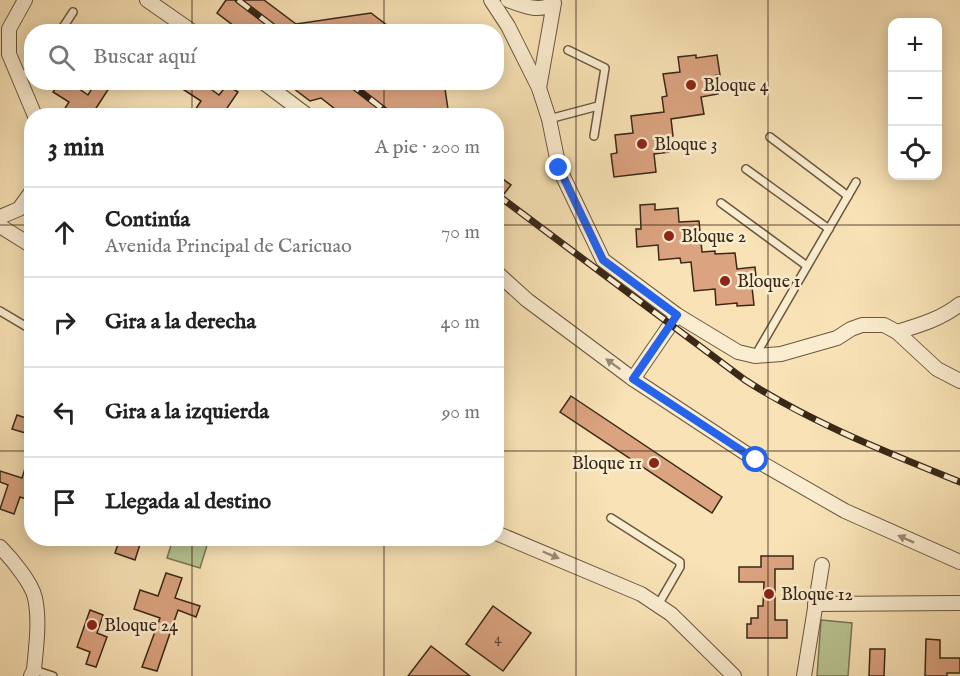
<!DOCTYPE html>
<html lang="es">
<head>
<meta charset="utf-8">
<style>
  body { margin:0; font-family:"IM FELL English",serif; background:#f2f2f2; color:#222 }
  .controls { position:absolute; right:18px; top:18px; display:grid; overflow:hidden; border-radius:12px; box-shadow:0 3px 15px #0003 }
  .controls button { width:54px; height:54px; display:grid; place-items:center; padding:0; border:0; border-bottom:2px solid #e0e0e0; background:#fff; color:#222; font:30px sans-serif }
  .stop { position:absolute; width:18px; height:18px; margin:-14px; border:4px solid #2563eb; border-radius:50%; background:#fff }
  .stop.end { background:#2563eb; border-color:#fff; box-shadow:0 2px 6px #0008 }
  .list { margin:0; padding:0; list-style:none }
  h2 { display:flex; justify-content:space-between; align-items:center; height:78px; margin:0; padding:0 24px; font-size:26px }
  h2 small { font-size:20px; font-weight:400; color:#767676 }
  .list li { display:grid; grid-template-columns:39px 1fr auto; gap:18px; align-items:center; box-sizing:border-box; height:90px; padding:0 24px; border-top:2px solid #e0e0e0 }
  .list b { display:block; font-size:22px; white-space:nowrap }
  .list p { margin:0; font-size:20px; white-space:nowrap; color:#767676 }
  .list em { font-size:20px; font-style:normal; color:#767676 }
  .icon { flex:none; width:33px; height:33px; fill:none; stroke:currentColor; stroke-width:2; stroke-linecap:round; stroke-linejoin:round }
  .map { position:relative; flex:none; width:960px; height:676px; overflow:hidden }
  .search { position:absolute; background:#fff; box-shadow:0 3px 15px #0003; left:24px; top:24px; width:480px; height:66px; display:flex; align-items:center; gap:15px; box-sizing:border-box; padding:0 21px; border-radius:24px; color:#767676; font-size:22px }
  .panel { position:absolute; background:#fff; box-shadow:0 3px 15px #0003; left:24px; top:108px; width:480px; height:438px; border-radius:24px }
  .map>svg:first-child { display:block }
  .park { fill:#b9c592; stroke:#7a7655; stroke-width:1.5 }
  .building { fill:#dba380; stroke:#3a2818; stroke-width:1.5 }
  .lines { fill:none; stroke-linecap:round; stroke-linejoin:round }
  .lane-casing { stroke:#6a5740; stroke-width:10 }
  .street-casing { stroke:#6a5740; stroke-width:16 }
  .lane { stroke:#fbedd0; stroke-width:7 }
  .street { stroke:#fbedd0; stroke-width:14 }
  .rail-casing { stroke:#3a2818; stroke-width:7 }
  .rail { stroke:#fbedd0; stroke-width:4.5; stroke-dasharray:14; stroke-linecap:butt }
  .oneway { fill:#9a8a74 }
  .route { stroke:#2563eb; stroke-width:8 }
  .grid { fill:none; stroke:#3a2818; stroke-width:1.5; stroke-opacity:0.55 }
  .poi-dot { fill:#8f2418; stroke:#fbedd0; stroke-width:2 }
  .labels { text-anchor:middle; stroke-width:5; stroke-linejoin:round; paint-order:stroke }
  .number-label { font-size:15px; fill:#624732 }
  .poi-label { font-size:18px; fill:#3a2818; stroke:#fbedd0; text-anchor:start }
</style>
</head>
<body>
<div class="map">
<svg width="960" height="676" viewBox="0 0 960 676">
  <rect width="100%" height="100%" fill="#f9e3b6"/>
  <filter id="stains"><feTurbulence type="fractalNoise" baseFrequency=".00333" numOctaves="4"/><feColorMatrix values="0 0 0 0 .2 0 0 0 0 .09 0 0 0 0 .02 0 0 0 .5 -.17"/></filter>
  <radialGradient id="worn" r=".72"><stop offset=".6" stop-color="#630" stop-opacity="0"/><stop offset="1" stop-color="#630" stop-opacity=".3"/></radialGradient>
  <g class="park">
    <path d="M173,539H209L200,568L167,558Z"/>
    <path d="M821,620L852,623L848,676H817Z"/>
  </g>
  <g class="building">
    <path d="M226,0H264L296,24L371,13L396,32H242L217,13Z"/>
    <path d="M696,55V58L717,55L720,75H716L718,94L701,97L704,114L671,119L673,136L667,137L669,152L654,154L656,172L614,177L611,154L617,153L615,135L633,133L631,116L664,112L662,97L667,96L663,74L680,72L678,57Z"/>
    <path d="M60,82H69L88,95L96,82H113L91,116H60L69,102L53,92Z"/>
    <path d="M189,82H201L219,95L227,85L238,92L227,108L238,116H191L201,101L184,90Z"/>
    <path d="M285,82H444L449,116H344L321,98L310,101Z"/>
    <path d="M496,174L511,185L496,204Z"/>
    <path d="M655,204V210L678,208L679,222L699,221L702,252L715,251V254L735,253L737,269L755,267L757,287H752L754,305L737,306V303L716,305L715,289L694,291L691,262L681,263L680,258L659,260L658,245L637,247L636,229H641L640,205Z"/>
    <path d="M571,396L722,497L712,513L560,412Z"/>
    <path d="M17,415L32,420V435L12,429Z"/>
    <path d="M29,456L32,457V501L20,497L14,514L0,509L8,485L0,482V471L22,478Z"/>
    <path d="M120,538H142L135,560L115,553Z"/>
    <path d="M761,556H793V569H775V620H787V638H747V624H751V618H758V606H763L764,582H739V567H761Z"/>
    <path d="M166,573L182,578L175,598L200,606L196,617L178,610L157,671L142,667L160,618L134,609L140,590L158,596Z"/>
    <path d="M493,606L531,633L503,671L466,644Z"/>
    <path d="M90,610L103,615L97,633L107,637L96,667L86,664L90,652L77,647Z"/>
    <path d="M926,639L940,640V658H960V673H947V676H925Z"/>
    <path d="M431,646L470,676H408Z"/>
    <path d="M870,649H885L884,676H869Z"/>
  </g>
  <g class="lines">
    <defs>
      <g id="lane">
        <path d="M60,32L73,12"/>
        <path d="M568,50L605,68L594,136"/>
        <path d="M20,78L32,68"/>
        <path d="M549,119L598,106"/>
        <path d="M770,137L848,196"/>
        <path d="M746,169L829,229"/>
        <path d="M721,203L807,266"/>
        <path d="M0,311L32,330"/>
        <path d="M755,356L856,182"/>
        <path d="M611,518L680,562V567L658,605"/>
        <path d="M34,670L53,676"/>
      </g>
      <g id="street">
        <path d="M25,0L9,29V54L35,116"/>
        <path d="M147,0L193,32"/>
        <path d="M491,0L508,26L539,88L549,119L559,168L603,260L677,315L738,352L755,356L781,354L837,338L851,329L862,325H884L897,332L937,369L960,381"/>
        <path d="M508,0C523,6 541,13 554,3L539,88"/>
        <path d="M263,82L308,116"/>
        <path d="M0,217L19,209L32,191"/>
        <path d="M0,226L32,246"/>
        <path d="M496,272L527,300L633,379L756,460L845,511L960,562"/>
        <path d="M897,332C920,325 941,319 960,304"/>
        <path d="M633,379L677,315"/>
        <path d="M496,533L641,594L671,614L734,676"/>
        <path d="M0,547C11,558 32,583 35,598C40,621 36,647 34,670L31,676"/>
        <path d="M815,604L960,603"/>
        <path d="M804,676L822,565"/>
      </g>
    </defs>
    <use href="#lane" class="lane-casing"/>
    <use href="#street" class="street-casing"/>
    <use href="#lane" class="lane"/>
    <use href="#street" class="street"/>
    <defs>
      <g id="rail">
        <path d="M238,0L280,32"/>
        <path d="M348,82L392,116"/>
        <path d="M496,194L745,380C812,423 886,452 960,482"/>
      </g>
    </defs>
    <use href="#rail" class="rail-casing"/>
    <use href="#rail" class="rail"/>
  </g>
  <defs><path id="oneway-solid" d="M-6-.8H1V-3.2L6.5 0L1 3.2V.8H-6Z" transform="scale(1.5)"/></defs>
  <g class="oneway">
    <use href="#oneway-solid" transform="translate(613 364) rotate(-144)"/>
    <use href="#oneway-solid" transform="translate(906 539) rotate(-156)"/>
    <use href="#oneway-solid" transform="translate(551 555) rotate(23)"/>
  </g>
  <g class="lines">
    <path class="route" d="M559,168L603,260L677,315L633,379L756,460"/>
  </g>
  <path class="grid" d="M192,0V32M384,0V32M576,0V676M768,0V676M192,82V116M384,82V116M0,225H32M496,225H960M0,451H32M496,451H960M192,538V676M384,538V676"/>
  <g class="poi-dot">
    <circle cx="691" cy="85" r="6"/>
    <circle cx="642" cy="144" r="6"/>
    <circle cx="669" cy="236" r="6"/>
    <circle cx="725" cy="281" r="6"/>
    <circle cx="654" cy="463" r="6"/>
    <circle cx="769" cy="594" r="6"/>
    <circle cx="92" cy="625" r="6"/>
  </g>
  <g class="labels">
    <g class="number-label">
      <text x="498" y="643">4</text>
    </g>
    <g class="poi-label">
      <text x="703" y="91">Bloque 4</text>
      <text x="654" y="150">Bloque 3</text>
      <text x="681" y="242">Bloque 2</text>
      <text x="737" y="287">Bloque 1</text>
      <text x="642" y="469" text-anchor="end">Bloque 11</text>
      <text x="781" y="600">Bloque 12</text>
      <text x="104" y="631">Bloque 24</text>
    </g>
  </g>
  <rect width="100%" height="100%" filter="url(#stains)"/>
  <rect width="100%" height="100%" fill="url(#worn)"/>
</svg>
<div class="controls">
<button>+</button>
<button>−</button>
<button><svg class="icon" aria-label="locate" viewBox="0 0 24 24"><circle cx="12" cy="12" r="6"/><path d="M12 2v4M12 18v4M2 12h4M18 12h4"/></svg></button>
</div>
<div class="stop" style="left:756px;top:460px"></div>
<div class="stop end" style="left:559px;top:168px"></div>
<div class="search"><svg class="icon" aria-label="search" viewBox="0 0 24 24"><circle cx="10" cy="10" r="6"/><path d="M15 15l6 6"/></svg>Buscar aquí</div>
<section class="panel">
<h2>3 min<small>A pie · 200 m</small></h2>
<ul class="list">
<li><svg class="icon" aria-label="ahead" viewBox="0 0 24 24"><path d="M12 20V5M6 11l6-6 6 6"/></svg><div><b>Continúa</b><p>Avenida Principal de Caricuao</p></div><em>70 m</em></li>
<li><svg class="icon" aria-label="right" viewBox="0 0 24 24"><path d="M7 20v-9h11M14 6l5 5-5 5"/></svg><div><b>Gira a la derecha</b></div><em>40 m</em></li>
<li><svg class="icon" aria-label="left" viewBox="0 0 24 24"><path d="M17 20v-9H6M10 6l-5 5 5 5"/></svg><div><b>Gira a la izquierda</b></div><em>90 m</em></li>
<li><svg class="icon" aria-label="arrive" viewBox="0 0 24 24"><path d="M6 21V4h12l-3 4 3 4H6"/></svg><div><b>Llegada al destino</b></div></li>
</ul>
</section>
</div>
</body>
</html>
